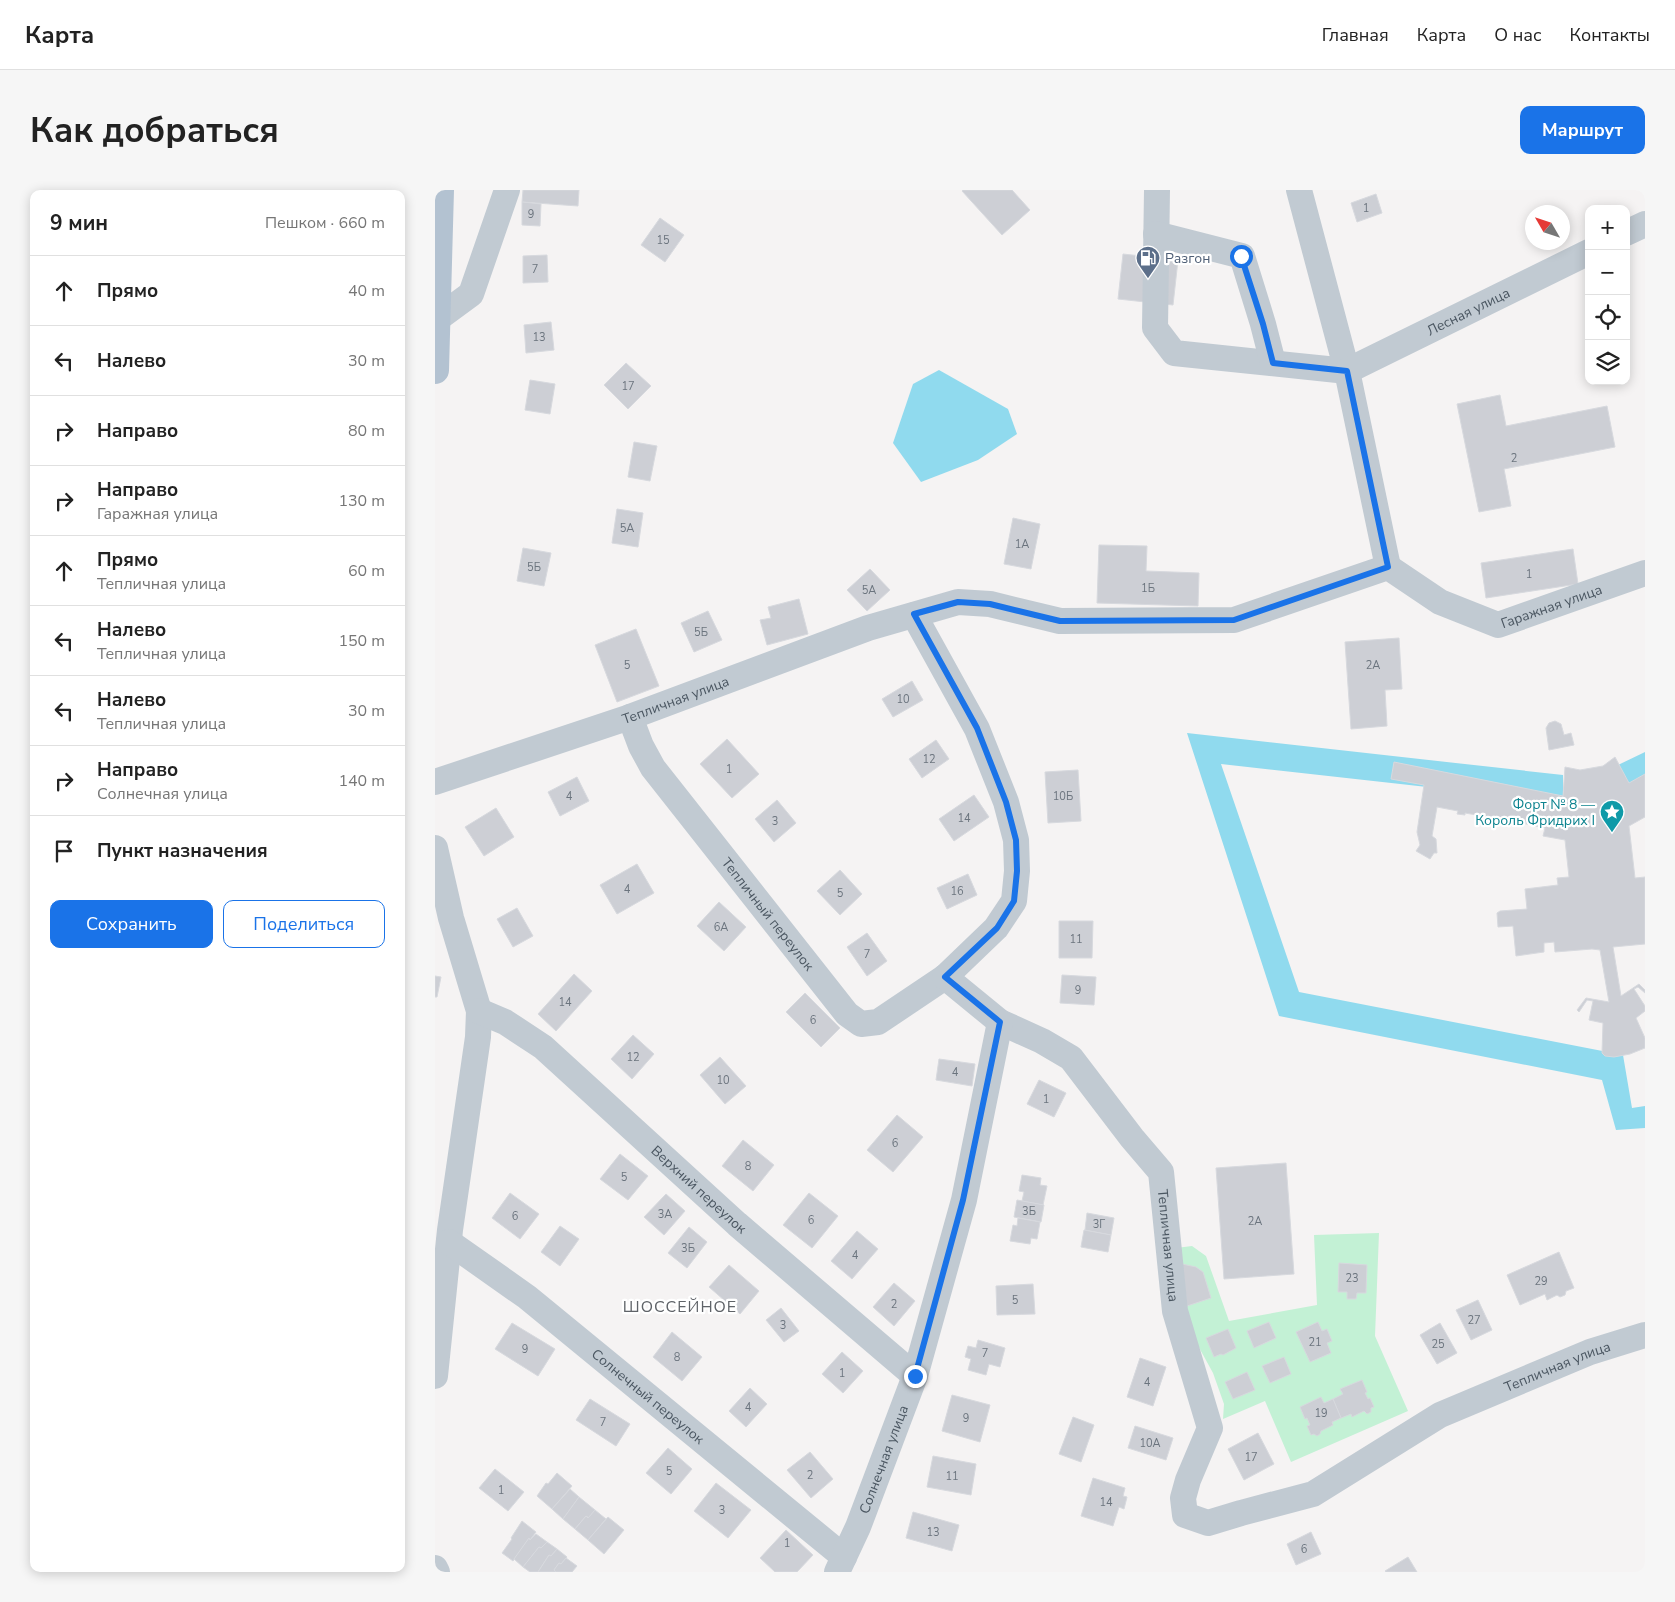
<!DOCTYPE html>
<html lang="ru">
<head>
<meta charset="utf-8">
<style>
  body { margin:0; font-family:"Nunito Sans",sans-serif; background:#f6f6f6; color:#222 }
  .controls { position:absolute; right:15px; top:15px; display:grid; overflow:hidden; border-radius:10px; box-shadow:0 2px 12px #0003 }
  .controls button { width:45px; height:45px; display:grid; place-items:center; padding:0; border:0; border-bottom:1px solid #e0e0e0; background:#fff; color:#222; font:25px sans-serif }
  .compass { position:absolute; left:1090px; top:15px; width:45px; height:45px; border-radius:50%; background:#fff; box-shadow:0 2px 12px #0003; rotate:309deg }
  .stop { position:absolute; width:15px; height:15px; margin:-11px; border:4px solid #1a73e8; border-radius:50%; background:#fff }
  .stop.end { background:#1a73e8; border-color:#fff; box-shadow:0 1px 5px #0008 }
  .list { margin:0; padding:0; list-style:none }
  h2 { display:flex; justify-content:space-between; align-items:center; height:65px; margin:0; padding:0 20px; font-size:21px }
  h2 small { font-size:16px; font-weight:400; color:#767676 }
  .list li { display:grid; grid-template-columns:32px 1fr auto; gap:15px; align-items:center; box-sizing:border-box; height:70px; padding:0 20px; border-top:1px solid #e0e0e0 }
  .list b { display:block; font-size:19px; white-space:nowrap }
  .list p { margin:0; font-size:16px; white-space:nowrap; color:#767676 }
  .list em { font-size:16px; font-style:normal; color:#767676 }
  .actions { display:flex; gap:10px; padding:15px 20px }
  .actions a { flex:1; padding:11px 0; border:1px solid #1a73e8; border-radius:10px; text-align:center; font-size:18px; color:#1a73e8 }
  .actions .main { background:#1a73e8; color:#fff }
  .icon { flex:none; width:28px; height:28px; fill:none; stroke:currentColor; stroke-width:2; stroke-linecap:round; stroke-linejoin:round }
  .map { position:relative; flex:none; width:1210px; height:1382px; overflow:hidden; border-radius:10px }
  header { display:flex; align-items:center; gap:30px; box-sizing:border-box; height:70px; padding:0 25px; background:#fff; border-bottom:1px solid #e0e0e0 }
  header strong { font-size:24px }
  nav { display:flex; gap:28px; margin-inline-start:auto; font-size:18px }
  .intro { display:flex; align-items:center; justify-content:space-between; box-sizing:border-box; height:120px; padding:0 30px }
  h1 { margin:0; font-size:35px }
  .button { padding:12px 22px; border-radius:10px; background:#1a73e8; color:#fff; font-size:18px; font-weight:700 }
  main { display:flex; gap:30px; padding:0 30px }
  aside { flex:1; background:#fff; border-radius:10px; box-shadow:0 2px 12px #0003 }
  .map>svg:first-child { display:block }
  .green { fill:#c3f1d5 }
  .water { fill:#90daee }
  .building { fill:#cdcfd5; stroke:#d7d9de }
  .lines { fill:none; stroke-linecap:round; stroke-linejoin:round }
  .minor { stroke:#c1cad2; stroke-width:26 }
  .major { stroke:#b3c2d1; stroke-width:28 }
  .route { stroke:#1a73e8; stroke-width:6 }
  .labels { text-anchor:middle; stroke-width:4.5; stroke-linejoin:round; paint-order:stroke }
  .number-label { font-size:11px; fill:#6b747e }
  .service-label { font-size:14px; fill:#4e5e75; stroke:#fff; text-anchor:start }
  .street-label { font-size:14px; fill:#4a5661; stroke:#fff }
  .culture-label { font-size:14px; fill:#0d838f; stroke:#fff; text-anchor:end }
  .quarter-label { font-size:16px; letter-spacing:1px; fill:#5f6368; stroke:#fff }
</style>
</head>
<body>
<header>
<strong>Карта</strong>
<nav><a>Главная</a><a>Карта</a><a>О нас</a><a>Контакты</a></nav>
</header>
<div class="intro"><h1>Как добраться</h1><a class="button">Маршрут</a></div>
<main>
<aside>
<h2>9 мин<small>Пешком · 660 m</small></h2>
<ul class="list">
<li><svg class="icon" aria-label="ahead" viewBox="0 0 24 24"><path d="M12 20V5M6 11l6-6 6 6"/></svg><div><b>Прямо</b></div><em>40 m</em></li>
<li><svg class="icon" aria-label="left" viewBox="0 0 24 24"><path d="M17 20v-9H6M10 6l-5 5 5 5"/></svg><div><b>Налево</b></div><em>30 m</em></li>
<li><svg class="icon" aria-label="right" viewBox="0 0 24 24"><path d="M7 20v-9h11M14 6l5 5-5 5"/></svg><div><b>Направо</b></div><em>80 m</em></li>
<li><svg class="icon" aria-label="right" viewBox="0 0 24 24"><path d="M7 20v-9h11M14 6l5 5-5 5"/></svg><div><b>Направо</b><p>Гаражная улица</p></div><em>130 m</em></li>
<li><svg class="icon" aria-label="ahead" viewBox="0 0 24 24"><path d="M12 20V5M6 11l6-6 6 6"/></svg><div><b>Прямо</b><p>Тепличная улица</p></div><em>60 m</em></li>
<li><svg class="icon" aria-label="left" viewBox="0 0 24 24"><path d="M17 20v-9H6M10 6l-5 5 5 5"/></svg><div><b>Налево</b><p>Тепличная улица</p></div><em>150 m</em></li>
<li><svg class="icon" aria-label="left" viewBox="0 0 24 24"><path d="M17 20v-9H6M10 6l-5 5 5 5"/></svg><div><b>Налево</b><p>Тепличная улица</p></div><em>30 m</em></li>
<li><svg class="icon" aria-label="right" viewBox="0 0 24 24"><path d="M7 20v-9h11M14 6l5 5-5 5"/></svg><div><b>Направо</b><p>Солнечная улица</p></div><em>140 m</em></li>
<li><svg class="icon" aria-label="arrive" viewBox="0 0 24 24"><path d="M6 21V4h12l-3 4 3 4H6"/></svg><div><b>Пункт назначения</b></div></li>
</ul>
<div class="actions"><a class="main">Сохранить</a><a>Поделиться</a></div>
</aside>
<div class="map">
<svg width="1210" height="1382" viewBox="0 0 1210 1382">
  <rect width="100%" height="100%" fill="#f5f3f3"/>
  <path class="green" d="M944,1043L940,1146L973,1221L856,1272L830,1211L788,1229L789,1214L778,1183L761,1152L733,1059L757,1056L771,1066L794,1131L882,1115L879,1045Z"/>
  <g class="water">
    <path d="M504,180L573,219L582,244L543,270L486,292L458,253L478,194Z"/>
    <path d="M752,543L1128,585V612L786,574L864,802L1188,865L1197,918L1210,916V938L1181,940L1167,890L844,826Z"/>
    <path d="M1210,562V593L1192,602L1183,575Z"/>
  </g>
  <g class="building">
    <path d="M88,0H144L143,16L87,12Z"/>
    <path d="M528,0H577L595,20L567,45L527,1Z"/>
    <path d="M941,4L947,23L922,32L916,13Z"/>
    <path d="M87,12L106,14L105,36L87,35Z"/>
    <path d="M225,28L249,45L230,72L206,55Z"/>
    <path d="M688,64L743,70L738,115L683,109Z"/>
    <path d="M112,65L113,92L88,93V66Z"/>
    <path d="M116,132L119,160L91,163L89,135Z"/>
    <path d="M191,173L216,196L193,219L169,195Z"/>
    <path d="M95,190L120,194L115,224L90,220Z"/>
    <path d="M1065,205L1071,236L1172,216L1180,257L1069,279L1076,316L1044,322L1022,214Z"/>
    <path d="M199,252L222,256L215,291L193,287Z"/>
    <path d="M182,319L208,323L203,357L177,353Z"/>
    <path d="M578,328L605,334L596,379L569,374Z"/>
    <path d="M664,355L712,356L711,381L764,383L763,416L662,413Z"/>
    <path d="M88,358L116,363L109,396L82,391Z"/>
    <path d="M1138,359L1143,394L1051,408L1046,373Z"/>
    <path d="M435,379L455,400L432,421L412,400Z"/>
    <path d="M364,409L373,444L332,455L325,430L336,428L333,417Z"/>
    <path d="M273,421L287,450L259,462L246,433Z"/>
    <path d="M201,439L224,496L182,512L160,455Z"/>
    <path d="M964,448L967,499L950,500L952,536L916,539L910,452Z"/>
    <path d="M477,491L488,510L458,527L447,509Z"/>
    <path d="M1120,531L1126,534L1129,545L1136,543L1139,555L1114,560L1111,538L1114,533Z"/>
    <path d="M292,549L324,584L297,608L265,574Z"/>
    <path d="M501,550L514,569L487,588L474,569Z"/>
    <path d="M1180,567L1194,593L1210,584V627L1194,636L1200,688L1210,687V754L1178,757L1186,806L1204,794L1210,800V803L1203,797L1199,799L1210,816V821L1201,828L1210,848V858L1195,864L1179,867L1170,866L1167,863L1168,833L1154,830L1158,811L1152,810L1144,822L1142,820L1151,808L1174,812L1165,760L1157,759L1120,762L1119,752L1109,753V762L1081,766L1078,736L1063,737L1062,723L1065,721L1092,719L1090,699L1123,695L1122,688L1134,687L1130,650L1108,646L1110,638L1073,630V633L1065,632V629L1030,623V625L1022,624L1023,621L1002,617L997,646L1001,649L1002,663H999L995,669L981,661L985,655L982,642L989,595L956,589L959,572L1128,606L1130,577L1145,580L1168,576Z"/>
    <path d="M643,580L646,631L613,633L610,582Z"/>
    <path d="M142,587L154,611L125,626L113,602Z"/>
    <path d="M539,605L554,627L519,651L504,629Z"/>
    <path d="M342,610L361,633L339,652L320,629Z"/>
    <path d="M61,618L79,647L49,666L30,637Z"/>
    <path d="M202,674L219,703L182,724L165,695Z"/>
    <path d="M405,680L427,704L405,725L382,701Z"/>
    <path d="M533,684L542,705L512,719L502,698Z"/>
    <path d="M284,712L311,737L289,761L262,736Z"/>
    <path d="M82,718L98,746L78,757L62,729Z"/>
    <path d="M624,731H658L657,768H624Z"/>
    <path d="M432,743L452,771L432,786L412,757Z"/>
    <path d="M139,784L157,801L121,841L103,824Z"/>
    <path d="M627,785L661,787L659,815L625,813Z"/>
    <path d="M0,786L6,787L2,807H0Z"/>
    <path d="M370,803L405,838L386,857L351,822Z"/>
    <path d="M198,845L219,864L197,889L176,869Z"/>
    <path d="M285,867L311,896L290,914L265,885Z"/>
    <path d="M504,869L540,874L537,896L501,890Z"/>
    <path d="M604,890L631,903L619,927L592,914Z"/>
    <path d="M462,925L488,947L458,982L432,960Z"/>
    <path d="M308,950L339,975L318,1001L287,976Z"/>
    <path d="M185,964L213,986L193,1010L165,989Z"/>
    <path d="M851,973L859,1084L789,1089L781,978Z"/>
    <path d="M587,985L606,988L605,995L612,996L608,1015L587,1011L589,1002L584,1001Z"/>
    <path d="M75,1003L104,1024L85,1049L57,1028Z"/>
    <path d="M374,1003L403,1026L377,1058L348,1035Z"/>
    <path d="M231,1004L250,1021L229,1045L209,1027Z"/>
    <path d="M582,1010L609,1015L606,1032L579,1027Z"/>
    <path d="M652,1023L679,1028L676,1045L650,1040Z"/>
    <path d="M583,1028L605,1032L602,1049L596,1048L595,1054L575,1051L578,1035L582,1036Z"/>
    <path d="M125,1036L144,1049L125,1076L106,1062Z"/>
    <path d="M254,1037L272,1052L252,1078L233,1063Z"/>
    <path d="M649,1040L676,1045L673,1062L646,1057Z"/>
    <path d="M422,1041L443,1059L417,1089L396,1071Z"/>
    <path d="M1124,1062L1139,1098L1131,1101L1130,1105L1125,1107L1122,1105L1112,1110L1110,1104L1085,1115L1072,1085Z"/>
    <path d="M904,1073L932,1075L931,1103H922L921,1109H912V1102H903Z"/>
    <path d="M747,1074L761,1077L768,1082L776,1108L752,1116Z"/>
    <path d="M294,1075L324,1101L305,1124L274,1097Z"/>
    <path d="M459,1093L480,1111L459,1136L438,1117Z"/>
    <path d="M598,1094L600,1124L562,1125L561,1096Z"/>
    <path d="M1043,1110L1057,1140L1036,1150L1021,1120Z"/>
    <path d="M346,1118L364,1141L349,1152L331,1130Z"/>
    <path d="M834,1132L841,1148L819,1158L812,1141Z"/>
    <path d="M883,1132L887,1141L892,1139L897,1151L892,1153L896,1163L875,1172L861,1142Z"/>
    <path d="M77,1133L120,1159L103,1186L60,1159Z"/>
    <path d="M1005,1133L1022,1163L1002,1174L985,1145Z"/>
    <path d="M793,1139L801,1158L788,1165L786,1164L779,1167L771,1148Z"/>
    <path d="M237,1142L267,1167L247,1191L218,1167Z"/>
    <path d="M543,1150L570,1158L565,1177L554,1174L551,1185L533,1180L536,1169L530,1167L533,1156L541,1158Z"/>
    <path d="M407,1162L428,1181L408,1203L387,1184Z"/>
    <path d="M849,1167L856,1184L835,1193L827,1176Z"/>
    <path d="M705,1168L731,1177L718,1216L692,1207Z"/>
    <path d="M812,1182L820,1200L798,1209L790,1192Z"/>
    <path d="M927,1190L932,1202L930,1203L933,1209L935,1208L939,1217L936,1218V1222L932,1224L929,1221L917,1227L916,1224L906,1228L898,1209L908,1204L905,1199Z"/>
    <path d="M315,1198L332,1214L311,1237L294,1221Z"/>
    <path d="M517,1205L555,1215L545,1252L507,1241Z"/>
    <path d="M886,1207L889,1213L898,1209L906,1228L897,1232L898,1235L886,1241L885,1244L882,1246L879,1244L876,1245L872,1236L875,1235L872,1228L870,1229L865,1217Z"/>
    <path d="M155,1209L195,1234L181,1256L141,1230Z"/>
    <path d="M638,1227L659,1235L646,1272L624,1264Z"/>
    <path d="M700,1236L738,1248L731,1270L693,1258Z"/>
    <path d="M823,1243L839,1274L809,1290L793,1259Z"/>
    <path d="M233,1258L257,1279L236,1304L211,1283Z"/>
    <path d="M375,1262L398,1289L376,1308L352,1280Z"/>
    <path d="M498,1266L541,1274L536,1305L492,1297Z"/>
    <path d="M60,1279L89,1302L73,1321L44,1298Z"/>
    <path d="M122,1283L137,1296L117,1319L102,1306L111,1293L113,1294Z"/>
    <path d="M658,1288L690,1298L688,1306L692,1307L689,1319L684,1317L678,1336L646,1326Z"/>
    <path d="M281,1293L316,1320L293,1348L259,1321Z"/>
    <path d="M135,1299L144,1307L128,1329L117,1319Z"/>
    <path d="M144,1307L160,1320L154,1328L151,1326L140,1339L128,1329Z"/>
    <path d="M160,1320L171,1329L153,1350L140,1339L151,1326L153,1328Z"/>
    <path d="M478,1322L524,1335L517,1361L471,1348Z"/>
    <path d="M173,1327L189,1340L169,1364L153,1350Z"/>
    <path d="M87,1331L101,1342L95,1350L94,1348L78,1371L67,1363L77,1349L76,1348Z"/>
    <path d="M351,1340L378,1365L362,1382H340L325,1368Z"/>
    <path d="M876,1342L886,1364L861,1375L852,1354Z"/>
    <path d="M101,1344L112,1352L106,1358L104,1357L88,1377L79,1369L94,1348L95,1350Z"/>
    <path d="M112,1352L122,1359L116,1366L114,1365L103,1382H95L88,1377L104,1357L106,1358Z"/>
    <path d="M122,1359L132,1367L126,1374L124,1373L119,1380L121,1382H103L114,1365L116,1366Z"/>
    <path d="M973,1367L982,1382H951L950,1381Z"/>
    <path d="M131,1368L142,1376L137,1382H121L119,1380L124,1373L126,1374Z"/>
  </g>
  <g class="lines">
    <g class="minor">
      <path d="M722,0L720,138L739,163L912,181"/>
      <path d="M864,0L912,181L953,377"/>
      <path d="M1191,43L1210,34"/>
      <path d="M721,44L807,66L828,134L838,173"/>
      <path d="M2,129L36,104L72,0"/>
      <path id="s1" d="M912,181L1154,62"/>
      <path id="s2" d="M195,527L206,556L218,578L412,824L426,834L443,832L510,787L561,738L579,711L582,681L581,650L571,612L542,539L479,425"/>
      <path id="s3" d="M0,592L195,527L433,438L523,412L555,414L625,431L799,430L953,377L1005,412L1063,435L1210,383"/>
      <path d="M0,658L16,728L44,821L43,847L15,1040L0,1186"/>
      <path id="s4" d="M510,787L565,832L607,851L636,868L697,948L726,982L740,1121L775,1238L753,1290L748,1308L750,1325L773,1333L806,1323L878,1304L1005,1225L1155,1162L1210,1145"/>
      <path id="s5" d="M44,821L70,832L108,857L302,1034L480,1186"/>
      <path id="s6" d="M14,1052L92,1107L409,1367"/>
      <path d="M0,1378L2,1382"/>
      <path id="s7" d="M402,1382L423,1337L480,1186L529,1010L565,832"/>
    </g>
    <path class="major" d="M0,180L5,0"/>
  </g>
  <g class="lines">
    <path class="route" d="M480,1186L528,1010L565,832L510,787L562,738L579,711L582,681L581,650L571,612L542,538L479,424L523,412L555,414L625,431L799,430L953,377L912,181L838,173L828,134L806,66"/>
  </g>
  <defs>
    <symbol id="fuel-pin" viewBox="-11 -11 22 30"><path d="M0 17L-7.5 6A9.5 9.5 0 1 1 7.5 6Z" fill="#5c6f8a" stroke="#fff"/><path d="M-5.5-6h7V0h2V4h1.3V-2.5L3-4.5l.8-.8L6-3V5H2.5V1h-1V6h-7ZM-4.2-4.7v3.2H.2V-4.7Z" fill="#fff"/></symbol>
    <symbol id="sight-pin" viewBox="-11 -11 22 30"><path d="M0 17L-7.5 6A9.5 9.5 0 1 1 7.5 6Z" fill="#0f9aa8" stroke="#fff"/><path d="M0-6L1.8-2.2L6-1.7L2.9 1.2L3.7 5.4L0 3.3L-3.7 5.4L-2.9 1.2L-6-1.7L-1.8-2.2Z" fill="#fff"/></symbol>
  </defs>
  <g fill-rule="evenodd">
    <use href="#fuel-pin" x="699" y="54" width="28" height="38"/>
    <use href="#sight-pin" x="1163" y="608" width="28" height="38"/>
  </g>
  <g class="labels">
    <g class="number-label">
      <text x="931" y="22">1</text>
      <text x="96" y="28">9</text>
      <text x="228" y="54">15</text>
      <text x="100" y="83">7</text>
      <text x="104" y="151">13</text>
      <text x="193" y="200">17</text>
      <text x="1079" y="272">2</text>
      <text x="192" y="342">5А</text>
      <text x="587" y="358">1А</text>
      <text x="99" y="381">5Б</text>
      <text x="1094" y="388">1</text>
      <text x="713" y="402">1Б</text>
      <text x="434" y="404">5А</text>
      <text x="266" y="446">5Б</text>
      <text x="192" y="479">5</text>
      <text x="938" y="479">2А</text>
      <text x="468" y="513">10</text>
      <text x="494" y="573">12</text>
      <text x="294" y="583">1</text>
      <text x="134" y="610">4</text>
      <text x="628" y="610">10Б</text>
      <text x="529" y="632">14</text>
      <text x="340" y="635">3</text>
      <text x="192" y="703">4</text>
      <text x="522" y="705">16</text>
      <text x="405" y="707">5</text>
      <text x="286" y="741">6А</text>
      <text x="641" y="753">11</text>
      <text x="432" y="768">7</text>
      <text x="643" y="804">9</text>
      <text x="130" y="816">14</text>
      <text x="378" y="834">6</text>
      <text x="198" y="871">12</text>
      <text x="520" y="886">4</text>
      <text x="288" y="894">10</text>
      <text x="611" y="913">1</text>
      <text x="460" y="957">6</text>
      <text x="313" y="980">8</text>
      <text x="189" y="991">5</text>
      <text x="594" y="1025">3Б</text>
      <text x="230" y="1028">3А</text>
      <text x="80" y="1030">6</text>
      <text x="376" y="1034">6</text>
      <text x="820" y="1035">2А</text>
      <text x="664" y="1038">3Г</text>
      <text x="253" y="1062">3Б</text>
      <text x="420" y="1069">4</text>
      <text x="917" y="1092">23</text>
      <text x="1106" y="1095">29</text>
      <text x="580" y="1114">5</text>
      <text x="459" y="1118">2</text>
      <text x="1039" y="1134">27</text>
      <text x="348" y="1139">3</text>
      <text x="880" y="1156">21</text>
      <text x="1003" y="1158">25</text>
      <text x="90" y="1163">9</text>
      <text x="550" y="1167">7</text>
      <text x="242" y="1171">8</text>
      <text x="407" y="1187">1</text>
      <text x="712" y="1196">4</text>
      <text x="313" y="1221">4</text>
      <text x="886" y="1227">19</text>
      <text x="531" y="1232">9</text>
      <text x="168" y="1236">7</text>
      <text x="715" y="1257">10А</text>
      <text x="816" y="1271">17</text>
      <text x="234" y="1285">5</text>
      <text x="375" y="1289">2</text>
      <text x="517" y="1290">11</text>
      <text x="66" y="1304">1</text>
      <text x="671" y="1316">14</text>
      <text x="287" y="1324">3</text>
      <text x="498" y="1346">13</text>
      <text x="352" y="1357">1</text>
      <text x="869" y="1363">6</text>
    </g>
    <g class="service-label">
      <text x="730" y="73">Разгон</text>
    </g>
    <g class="street-label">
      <text dy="5" stroke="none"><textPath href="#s1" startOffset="135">Лесная улица</textPath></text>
      <text dy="5" stroke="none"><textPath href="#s3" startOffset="1176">Гаражная улица</textPath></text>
      <text dy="5" stroke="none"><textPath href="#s3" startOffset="254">Тепличная улица</textPath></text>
      <text dy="5" stroke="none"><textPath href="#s2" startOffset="242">Тепличный переулок</textPath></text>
      <text dy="5" stroke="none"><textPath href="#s5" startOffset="285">Верхний переулок</textPath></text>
      <text dy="5" stroke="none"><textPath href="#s4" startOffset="370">Тепличная улица</textPath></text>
      <text dy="5" stroke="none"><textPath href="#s4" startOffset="1060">Тепличная улица</textPath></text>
      <text dy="5" stroke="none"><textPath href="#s6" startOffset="252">Солнечный переулок</textPath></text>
      <text dy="5" stroke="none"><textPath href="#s7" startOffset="122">Солнечная улица</textPath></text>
    </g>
    <g class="culture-label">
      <text x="1160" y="619">Форт № 8 —<tspan x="1160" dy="16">Король Фридрих I</tspan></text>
    </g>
    <g class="quarter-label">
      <text x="245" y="1122">ШОССЕЙНОЕ</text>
    </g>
  </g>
</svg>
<div class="controls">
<button>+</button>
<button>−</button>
<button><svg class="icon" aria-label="locate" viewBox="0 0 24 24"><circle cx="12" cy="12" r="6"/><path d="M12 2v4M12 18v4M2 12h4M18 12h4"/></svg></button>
<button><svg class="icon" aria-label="layers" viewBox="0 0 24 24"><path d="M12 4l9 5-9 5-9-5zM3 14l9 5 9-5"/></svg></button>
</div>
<svg class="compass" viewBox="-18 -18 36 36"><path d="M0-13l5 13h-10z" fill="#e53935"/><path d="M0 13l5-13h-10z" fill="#767676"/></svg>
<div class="stop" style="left:806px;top:66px"></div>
<div class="stop end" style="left:480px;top:1186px"></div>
</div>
</main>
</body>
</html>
